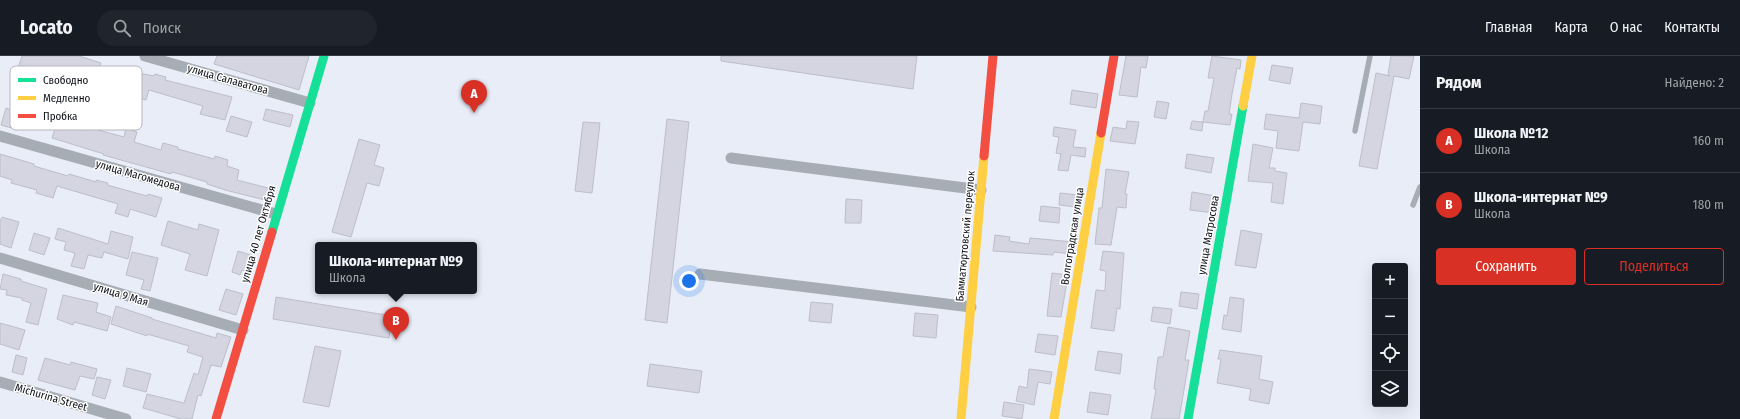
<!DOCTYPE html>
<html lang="ru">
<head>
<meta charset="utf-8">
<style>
  body { margin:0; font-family:"Fira Sans Condensed",sans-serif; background:#20242c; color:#f1f3f6 }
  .controls { position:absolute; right:12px; bottom:12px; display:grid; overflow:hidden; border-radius:4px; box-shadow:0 4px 16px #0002 }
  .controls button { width:36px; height:36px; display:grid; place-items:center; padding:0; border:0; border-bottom:1px solid #363941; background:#171b24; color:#f1f3f6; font:20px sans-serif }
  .you { position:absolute; left:689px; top:225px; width:14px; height:14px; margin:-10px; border:3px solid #fff; border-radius:50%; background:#1a73e8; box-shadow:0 0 0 6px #1a73e833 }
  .badge { display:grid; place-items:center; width:26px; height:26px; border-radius:50%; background:#d93025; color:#fff; font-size:13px; font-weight:700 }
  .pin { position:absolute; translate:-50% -33px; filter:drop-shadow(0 1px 2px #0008) }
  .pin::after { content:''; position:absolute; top:21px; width:14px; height:12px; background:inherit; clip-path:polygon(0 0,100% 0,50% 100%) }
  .popup { position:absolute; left:315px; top:186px; width:162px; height:52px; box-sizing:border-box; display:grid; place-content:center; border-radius:4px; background:#171b24; filter:drop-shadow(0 1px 3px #0005); font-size:13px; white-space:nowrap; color:#9ea1a6 }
  .popup b { font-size:15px; color:#f1f3f6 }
  .popup::after { content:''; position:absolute; left:50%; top:100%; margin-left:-8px; border:8px solid transparent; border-top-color:#171b24 }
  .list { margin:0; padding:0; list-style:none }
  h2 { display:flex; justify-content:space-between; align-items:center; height:52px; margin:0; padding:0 16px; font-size:17px }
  h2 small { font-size:13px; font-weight:400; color:#9ea1a6 }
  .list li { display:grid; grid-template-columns:26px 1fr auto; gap:12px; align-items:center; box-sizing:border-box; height:64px; padding:0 16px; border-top:1px solid #363941 }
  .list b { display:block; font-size:15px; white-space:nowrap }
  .list p { margin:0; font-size:13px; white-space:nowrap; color:#9ea1a6 }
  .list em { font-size:13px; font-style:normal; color:#9ea1a6 }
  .actions { display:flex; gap:8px; padding:12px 16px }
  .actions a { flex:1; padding:9px 0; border:1px solid #d93025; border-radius:4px; text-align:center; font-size:14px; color:#d93025 }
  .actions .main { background:#d93025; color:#fff }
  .icon { flex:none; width:22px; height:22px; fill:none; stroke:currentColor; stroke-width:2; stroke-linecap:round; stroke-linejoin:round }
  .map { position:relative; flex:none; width:1420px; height:363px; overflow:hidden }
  header { display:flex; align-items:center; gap:24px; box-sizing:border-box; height:56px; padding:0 20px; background:#171b24; border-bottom:1px solid #363941 }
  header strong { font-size:19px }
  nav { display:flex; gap:22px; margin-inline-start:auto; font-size:14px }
  .search { width:280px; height:36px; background:#20242c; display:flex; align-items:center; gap:10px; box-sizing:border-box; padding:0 14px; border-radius:22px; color:#9ea1a6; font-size:15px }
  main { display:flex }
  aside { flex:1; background:#171b24 }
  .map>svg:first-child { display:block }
  .building { fill:#d4d5e1; stroke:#bdbec8 }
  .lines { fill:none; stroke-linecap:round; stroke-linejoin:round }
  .lane { stroke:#a7adb4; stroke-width:5.5 }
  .street { stroke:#a7adb4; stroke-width:11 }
  .fast { stroke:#16e098; stroke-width:9 }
  .slow { stroke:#ffcf43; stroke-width:9 }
  .jam { stroke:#f24e42; stroke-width:9 }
  .labels { text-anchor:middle; stroke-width:3; stroke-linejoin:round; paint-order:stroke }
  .street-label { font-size:11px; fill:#0d1018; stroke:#fff }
  .key { fill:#fff; stroke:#b6b7ba; stroke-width:1 }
  .key-label { font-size:11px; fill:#0d1018 }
</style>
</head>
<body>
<header>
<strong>Locato</strong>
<div class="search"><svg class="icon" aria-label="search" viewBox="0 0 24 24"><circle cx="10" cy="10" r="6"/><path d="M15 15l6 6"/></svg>Поиск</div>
<nav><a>Главная</a><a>Карта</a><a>О нас</a><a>Контакты</a></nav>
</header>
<main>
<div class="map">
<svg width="1420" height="363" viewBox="0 0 1420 363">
  <rect width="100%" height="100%" fill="#e8edf8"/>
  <g class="building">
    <path d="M22,0H79L101,7L95,29L82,25L84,17L66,11L63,22L35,13L34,17L18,12Z"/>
    <path d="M217,0H309L299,34L214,8Z"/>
    <path d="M721,0H917L913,33L721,5Z"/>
    <path d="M1126,0H1148L1146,12L1141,11L1137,41L1119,39Z"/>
    <path d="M1212,0L1241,4L1240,13L1237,12L1232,38L1229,58H1232L1230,69L1203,66L1205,55H1208L1214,22H1208Z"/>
    <path d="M1391,0H1414L1409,23L1394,20L1377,113L1359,110L1376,17L1390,20L1388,19Z"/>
    <path d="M1272,9L1293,12L1290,28L1269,24Z"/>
    <path d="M128,15L154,20L155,18L166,21L165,24L232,41L225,64L200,58L203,50L149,34L146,44L122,37Z"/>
    <path d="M38,32L62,39L57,54L33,47Z"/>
    <path d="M1072,34L1098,38L1096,52L1070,48Z"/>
    <path d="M1157,45L1169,47L1166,63L1154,61Z"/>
    <path d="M1301,47L1322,50L1320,68L1303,66L1299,95L1276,92L1278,75L1264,73L1266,58L1299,62Z"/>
    <path d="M6,52L20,57L15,73L1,69Z"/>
    <path d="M266,53L293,59L290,71L263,64Z"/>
    <path d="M231,60L252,66L247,81L226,75Z"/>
    <path d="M667,63L689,66L667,267L645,264Z"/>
    <path d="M1127,65L1139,66L1135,88L1110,85L1113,71L1126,73Z"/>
    <path d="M1192,65L1203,66L1202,75L1190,73Z"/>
    <path d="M57,66L84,74L86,68L99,72L98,74L124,81L126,72L137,76L134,86L161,94L163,87L178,91V93L214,103L215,100L228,104L227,110L239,114L237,124L272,133L269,145L225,134L207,128V126L172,116L171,118L103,99L104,98L52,82Z"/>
    <path d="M583,66L600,67L592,137L575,135Z"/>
    <path d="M1054,71L1076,74L1073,91L1086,92L1085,101L1071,99L1068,115L1058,114L1061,98L1056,97L1059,81L1053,80Z"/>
    <path d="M359,83L380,89L374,109L384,112L379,130L367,127L351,181L332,176Z"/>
    <path d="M1253,88L1273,92L1269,112H1275V115L1287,117L1283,148L1271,146L1273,127L1248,125Z"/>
    <path d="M0,98L34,108V110L68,120L69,118L96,126V124L108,127L107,129L147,140L148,138L162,142L156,161L130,153L128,161L115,157L118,148L57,130L53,142L36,137L37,134L11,127L12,124L0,120Z"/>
    <path d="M1187,98L1214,102L1211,117L1185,112Z"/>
    <path d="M1106,113L1129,116L1125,138H1127L1126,152L1117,151L1111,189L1095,188L1099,152H1102Z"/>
    <path d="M1192,136L1216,140L1214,157L1190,154Z"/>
    <path d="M1060,137L1078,139L1076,151L1059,149Z"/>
    <path d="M846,143L862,144L861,167H845Z"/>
    <path d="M1041,150L1060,152L1059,167L1039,165Z"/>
    <path d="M2,161L19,166L11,192L0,188V166Z"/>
    <path d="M168,165L198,174L199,168L219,174L207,220L185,214L190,198L161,189Z"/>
    <path d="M58,172L108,188L111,175L133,181L128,203L104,196L102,202L88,199L84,213L71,210L75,197L64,194L66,186L55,183Z"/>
    <path d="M1241,174L1262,178L1256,212L1235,209Z"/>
    <path d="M34,177L50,182L44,199L29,194Z"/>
    <path d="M995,179L1010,181L1009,185L1029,188L1030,182L1074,186L1072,198L1054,196L1053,199L993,195Z"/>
    <path d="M238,195L254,200L250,216L242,214L240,219L232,216Z"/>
    <path d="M1103,195L1124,197L1120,253L1117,252L1114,275L1091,272L1096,234L1105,235L1106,215L1100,214Z"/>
    <path d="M132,196L158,202L150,235L141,233L144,224L126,219Z"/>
    <path d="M1052,217L1068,219L1061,261L1047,260Z"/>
    <path d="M3,218L21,223V225L47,233L38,269L26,266L31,247L22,244V242L6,239L7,234L0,233Z"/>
    <path d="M226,233L243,238L236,259L219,254Z"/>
    <path d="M1181,236L1199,238L1197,253L1179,250Z"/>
    <path d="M63,239L98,247L96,256L111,261L107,275L74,266L73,269L57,263Z"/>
    <path d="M276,241L392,260L389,282L273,263Z"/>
    <path d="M1230,241L1244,243L1241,276L1222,273L1224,259L1227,260Z"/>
    <path d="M811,246L833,248L831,267L809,265Z"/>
    <path d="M116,250L152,262V263L216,282L217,277L231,281L221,311L211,309L201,340L198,339L192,363H181L143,352L147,338L184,347L194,317L198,319L203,301L187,296L189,290L147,278V280L111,268Z"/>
    <path d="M1153,251L1172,253L1170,268L1151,265Z"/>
    <path d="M915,257L938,259L936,282L913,280Z"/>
    <path d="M0,267L25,274L19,294L0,288Z"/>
    <path d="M1168,271L1190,275L1185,304H1189L1179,363H1151L1156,333H1154L1158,301H1163Z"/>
    <path d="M1038,278L1058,280L1055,299L1035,296Z"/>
    <path d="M315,290L341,295L329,351L303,346Z"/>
    <path d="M1220,294L1262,300L1259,323L1273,326L1269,348L1249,344L1251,333L1217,327L1221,303H1218Z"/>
    <path d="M1098,295L1122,298L1120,318L1095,314Z"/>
    <path d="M16,299L27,302L23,319L12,316Z"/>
    <path d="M45,302L70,309L71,306L97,313L94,323L80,320L75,334L38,324Z"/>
    <path d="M650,308L702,315L699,337L647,330Z"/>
    <path d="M127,312L151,318L146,336L123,330Z"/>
    <path d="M1029,313L1052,316L1050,328L1038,326L1034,349L1016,345L1019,330L1027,332Z"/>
    <path d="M97,321L111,324L105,343L92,339Z"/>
    <path d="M1090,336L1111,339L1108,359L1087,356Z"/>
    <path d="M1004,346L1024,349L1022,363L1002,360Z"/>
  </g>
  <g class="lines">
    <g class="lane">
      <path d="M1355,75L1370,0"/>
      <path d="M1413,149L1420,131"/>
    </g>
    <g class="street">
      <path d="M145,0L310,47"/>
      <path d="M0,80L276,158"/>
      <path d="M731,102L981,134"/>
      <path d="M0,202L243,274"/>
      <path d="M700,218L971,251"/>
      <path d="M0,326L126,363"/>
    </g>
    <g class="fast">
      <path d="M272,176L324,0"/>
      <path d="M1188,363L1243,50"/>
    </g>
    <g class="slow">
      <path d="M1243,50L1252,0"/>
      <path d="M961,363L984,100"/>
      <path d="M1054,363L1101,77"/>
    </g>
    <g class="jam">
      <path d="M1101,77L1114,0"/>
      <path d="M984,100L993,0"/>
      <path d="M216,363L272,176"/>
    </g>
  </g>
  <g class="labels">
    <g class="street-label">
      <text transform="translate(228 23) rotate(16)" y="4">улица Салаватова</text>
      <text transform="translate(138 119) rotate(16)" y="4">улица Магомедова</text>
      <text transform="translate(258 178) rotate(-74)" y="4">улица 40 лет Октября</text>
      <text transform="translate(1208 179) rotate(-80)" y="4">улица Матросова</text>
      <text transform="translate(965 180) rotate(-85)" y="4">Бамматюртовский переулок</text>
      <text transform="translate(1072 180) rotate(-81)" y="4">Волгоградская улица</text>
      <text transform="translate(121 238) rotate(17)" y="4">улица 9 Мая</text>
      <text transform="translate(51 341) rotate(16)" y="4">Michurina Street</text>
    </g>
  </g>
  <rect x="10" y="10" width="132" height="64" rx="6" class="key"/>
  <rect x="18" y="22" width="18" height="4" fill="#16e098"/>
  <rect x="18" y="40" width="18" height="4" fill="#ffcf43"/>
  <rect x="18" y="58" width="18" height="4" fill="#f24e42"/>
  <g class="key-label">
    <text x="43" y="28">Свободно</text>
    <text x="43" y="46">Медленно</text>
    <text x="43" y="64">Пробка</text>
  </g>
</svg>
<div class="controls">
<button>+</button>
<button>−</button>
<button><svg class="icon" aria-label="locate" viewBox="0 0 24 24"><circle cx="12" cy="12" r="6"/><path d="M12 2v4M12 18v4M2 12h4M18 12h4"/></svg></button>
<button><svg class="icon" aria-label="layers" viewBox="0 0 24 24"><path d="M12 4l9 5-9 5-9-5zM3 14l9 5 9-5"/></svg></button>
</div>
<div class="you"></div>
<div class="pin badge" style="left:474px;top:57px">A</div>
<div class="pin badge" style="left:396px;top:284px">B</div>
<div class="popup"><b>Школа-интернат №9</b>Школа</div>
</div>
<aside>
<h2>Рядом<small>Найдено: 2</small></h2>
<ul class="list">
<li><span class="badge">A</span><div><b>Школа №12</b><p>Школа</p></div><em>160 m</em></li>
<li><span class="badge">B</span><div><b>Школа-интернат №9</b><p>Школа</p></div><em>180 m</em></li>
</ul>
<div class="actions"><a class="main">Сохранить</a><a>Поделиться</a></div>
</aside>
</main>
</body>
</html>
